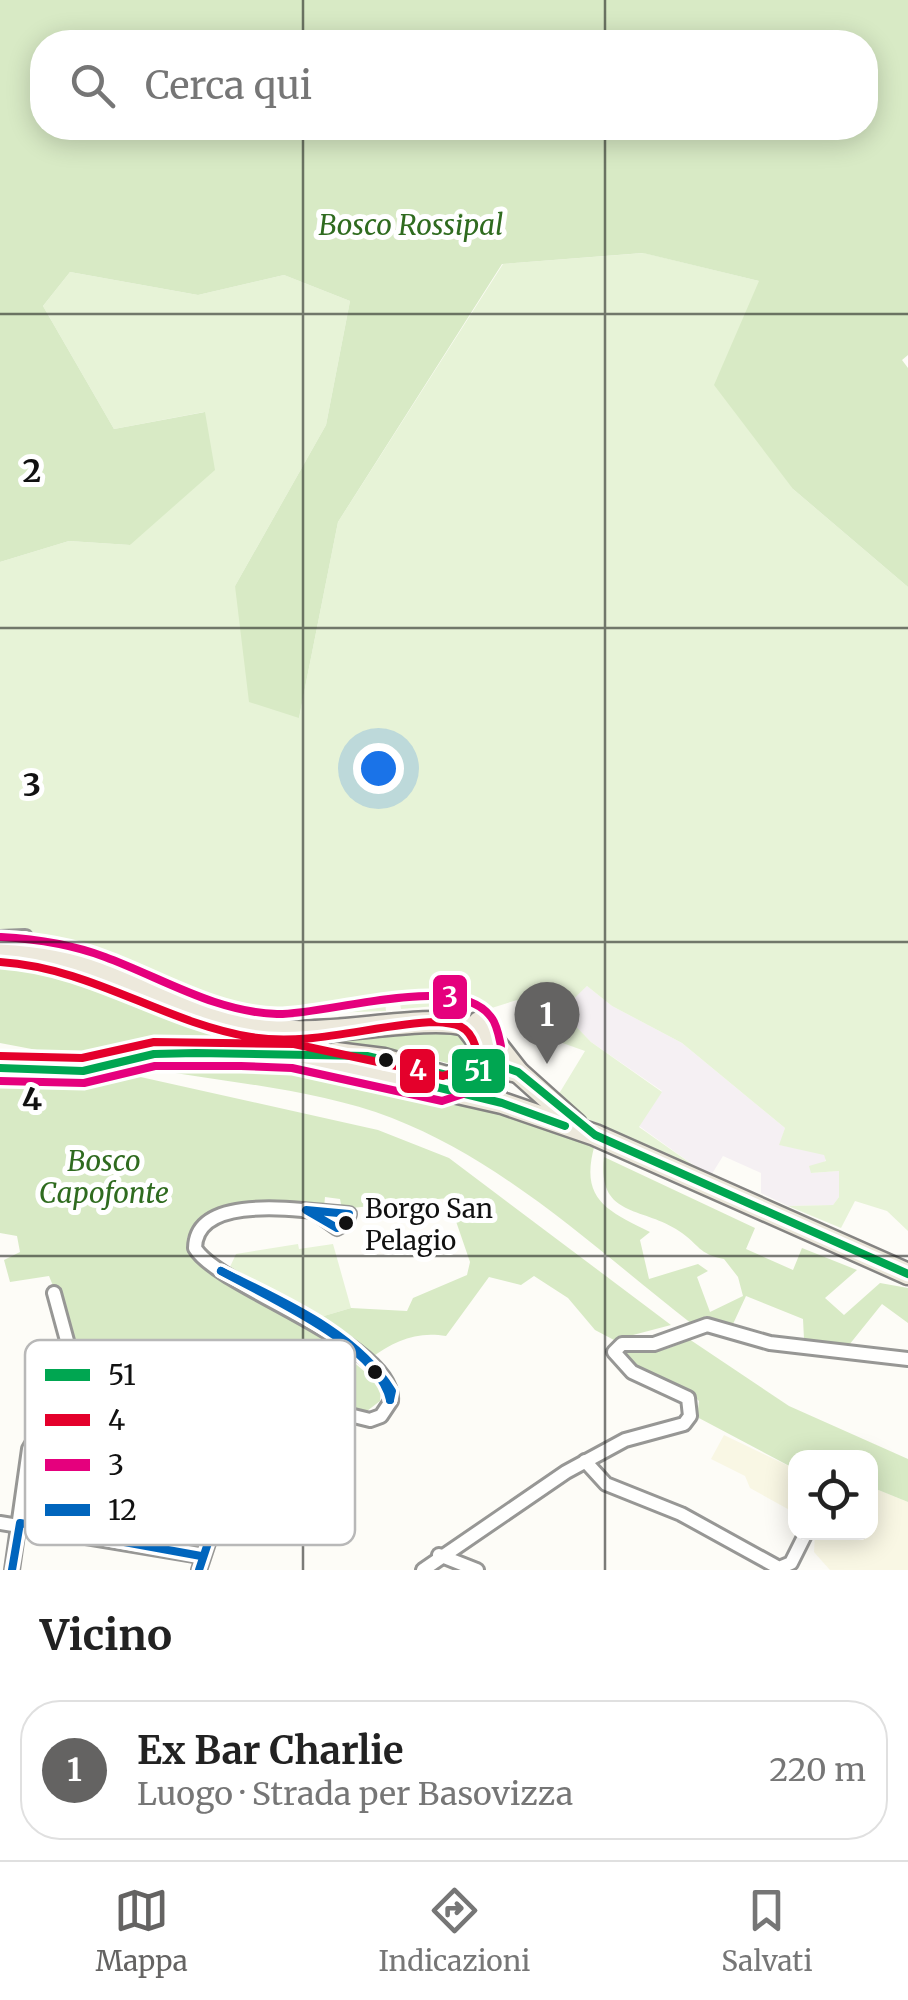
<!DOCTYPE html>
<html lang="it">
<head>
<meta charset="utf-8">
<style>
  body { margin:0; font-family:Merriweather,serif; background:#f6f6f6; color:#222 }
  .controls { position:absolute; right:30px; bottom:30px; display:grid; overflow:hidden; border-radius:20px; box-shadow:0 5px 25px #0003 }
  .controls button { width:90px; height:90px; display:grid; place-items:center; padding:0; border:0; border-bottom:2px solid #e0e0e0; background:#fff; color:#222; font:50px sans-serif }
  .you { position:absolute; left:378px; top:768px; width:35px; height:35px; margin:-25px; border:8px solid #fff; border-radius:50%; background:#1a73e8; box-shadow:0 0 0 15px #1a73e833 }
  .badge { display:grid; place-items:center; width:65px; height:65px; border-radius:50%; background:#646362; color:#fff; font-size:32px; font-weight:700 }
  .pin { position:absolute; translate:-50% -82px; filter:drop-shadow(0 2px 5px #0008) }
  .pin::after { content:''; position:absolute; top:52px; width:35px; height:30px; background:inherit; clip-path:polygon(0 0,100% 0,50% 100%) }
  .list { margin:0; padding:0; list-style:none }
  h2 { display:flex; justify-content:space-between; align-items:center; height:130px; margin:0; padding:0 40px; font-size:42px }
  h2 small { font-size:32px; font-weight:400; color:#767676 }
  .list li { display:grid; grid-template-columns:65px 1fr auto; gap:30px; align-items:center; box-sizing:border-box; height:140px; margin:0 20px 20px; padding:0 20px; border:2px solid #e0e0e0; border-radius:40px }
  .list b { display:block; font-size:38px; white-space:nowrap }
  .list p { margin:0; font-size:32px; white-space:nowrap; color:#767676 }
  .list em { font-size:32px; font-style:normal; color:#767676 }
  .icon { flex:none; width:55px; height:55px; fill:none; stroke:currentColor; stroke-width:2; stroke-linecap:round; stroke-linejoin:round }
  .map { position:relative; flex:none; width:908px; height:1570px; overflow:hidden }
  .search { position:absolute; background:#fff; box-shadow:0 5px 25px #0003; left:30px; right:30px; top:30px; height:110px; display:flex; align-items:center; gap:25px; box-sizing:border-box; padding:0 35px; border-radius:40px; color:#767676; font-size:38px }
  .sheet { height:290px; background:#fff }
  nav { display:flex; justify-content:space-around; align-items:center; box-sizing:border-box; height:140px; border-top:2px solid #e0e0e0; background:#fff; font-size:28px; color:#767676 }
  nav a { display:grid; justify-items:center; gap:5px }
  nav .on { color:#646362 }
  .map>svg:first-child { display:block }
  .industrial { fill:#f5f0f3 }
  .farmland { fill:#f9f7e4 }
  .green { fill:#e7f3d7 }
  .forest { fill:#d8eac5; fill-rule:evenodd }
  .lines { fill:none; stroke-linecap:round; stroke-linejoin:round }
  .minor-casing { stroke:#979795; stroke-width:18 }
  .primary-casing { stroke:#858482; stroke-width:25 }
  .minor { stroke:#fffffe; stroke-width:12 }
  .primary { stroke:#ede9dc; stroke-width:20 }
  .bus-1-casing { stroke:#fff; stroke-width:15 }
  .bus-2-casing { stroke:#fff; stroke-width:15 }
  .bus-3-casing { stroke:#fff; stroke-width:15 }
  .bus-4-casing { stroke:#fff; stroke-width:15 }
  .bus-1 { stroke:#00a651; stroke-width:8 }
  .bus-2 { stroke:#e4002b; stroke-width:8 }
  .bus-3 { stroke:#e5007d; stroke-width:8 }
  .bus-4 { stroke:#0065bd; stroke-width:8 }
  .grid { fill:none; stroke:#111; stroke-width:2.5; stroke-opacity:0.55 }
  .bus-dot { fill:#111; stroke:#fff; stroke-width:4 }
  .labels { text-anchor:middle; stroke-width:10; stroke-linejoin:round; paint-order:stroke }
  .bus-label { font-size:26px; fill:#111; stroke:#fff; text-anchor:start }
  .park-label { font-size:28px; font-style:italic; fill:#2f6b1f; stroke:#fff }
  .key { fill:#fff; stroke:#b8b8b8; stroke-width:2.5 }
  .key-label { font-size:28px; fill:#111 }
  .grid-label { font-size:32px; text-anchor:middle; font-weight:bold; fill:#111; stroke:#fff; stroke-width:10; stroke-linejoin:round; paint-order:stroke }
  .line-badge { stroke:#fff; stroke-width:4 }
  .badge-label { font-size:28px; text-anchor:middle; font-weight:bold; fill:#fff }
</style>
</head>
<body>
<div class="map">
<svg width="908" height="1570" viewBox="0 0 908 1570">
  <rect width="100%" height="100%" fill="#fdfcf7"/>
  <path class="industrial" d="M587,986L612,1006L682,1043L785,1128L780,1145L824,1154L826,1160L811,1173L839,1171V1197L833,1205L788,1206L761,1193V1173L723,1156L710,1177L639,1126L662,1091L591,1042L560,1010Z"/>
  <g class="farmland">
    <path d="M724,1435L795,1469V1513L750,1488L745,1476L711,1459Z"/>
    <path d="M871,1487L908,1502V1570H830L814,1552L815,1533L870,1532Z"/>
  </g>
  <g class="green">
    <path d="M644,253L759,281L793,489L908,587V1231L887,1211L855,1201L841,1228L788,1206L833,1205L839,1197V1171L811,1173L809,1166L826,1161L824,1155L779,1145L785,1128L682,1043L612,1006L587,986L561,1011L591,1042L662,1092L639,1127L710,1177L580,1115L557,1097L585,1051L520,1028L517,1000L479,1012L459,1004L401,1009L399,998L385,1000L386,1011L239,1016L197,1003L153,977L89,951L0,934V562L69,541L130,545L204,412L114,429L43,306L70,272L198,295L284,275L350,301L326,425L235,586L299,718L338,522L503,264Z"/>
    <path d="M298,1244L299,1249L333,1244L351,1308L317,1318L229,1269L236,1254Z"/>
  </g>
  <g class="forest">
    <path d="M0,0H908V355L902,360L908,368V587L793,489L714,385L759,281L643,253L502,264L338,522L299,718L249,702L235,586L326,425L350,301L284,275L198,295L70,272L43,306L114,429L205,412L215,470L130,545L69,541L0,562ZM866,42V128H42V42Z"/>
    <path d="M7,958L83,971L236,1032L281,1036L456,1032L464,1038L465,1051L447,1063L409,1053L231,1043L152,1045L95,1061L0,1043V959Z"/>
    <path d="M143,1062L292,1064L508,1113L595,1144C579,1199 606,1210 650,1232L640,1240L649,1279L698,1264L708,1271L697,1277L710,1312L743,1296L738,1277L724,1259C698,1254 700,1245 679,1231C642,1206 597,1218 604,1157L755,1228L746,1249L793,1270L802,1248L857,1270L825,1298L844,1315L880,1283L908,1288V1323L882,1304L849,1345L804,1339L803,1319L746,1296L733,1324L706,1316L692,1324C597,1250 505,1162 392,1118C313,1088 221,1082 138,1067L136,1076L378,1130L449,1158L671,1325L614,1340L595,1330L568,1298L534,1276L521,1285L489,1277L446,1336C416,1331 394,1341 371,1358L317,1318L351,1308L407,1311L413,1298L467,1275L470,1262L448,1198L342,1209L340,1199L325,1197L324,1208C284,1197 212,1194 187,1238L188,1249L206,1268L326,1338L381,1386L380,1401L367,1411L258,1384L85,1363L49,1276L10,1282L4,1260L20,1252L17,1236L0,1233V1074Z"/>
    <path d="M689,1339L789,1406L908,1459V1502L871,1487L870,1458H796L795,1469L697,1417L699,1401C678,1378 644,1380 626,1355L629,1350C654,1354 667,1351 689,1339Z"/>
  </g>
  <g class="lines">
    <defs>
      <g id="minor">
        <path d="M0,938L25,937L29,949"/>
        <path d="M38,1429L253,1443"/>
        <path d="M250,1448L298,1461L307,1451"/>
        <path d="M585,1461L606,1484L681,1514L779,1568L791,1563L805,1535"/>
        <path d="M28,1464L222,1501"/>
        <path d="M24,1490L212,1527"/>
        <path d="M0,1523L201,1556"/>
        <path d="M439,1555L477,1570"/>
        <path d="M12,1570L29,1449L75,1370L54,1293"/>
        <path d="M199,1570L222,1501L276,1397L370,1420L381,1416L391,1401C397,1344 218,1288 195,1248C196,1189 315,1213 349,1214L346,1223L337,1228L316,1213"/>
        <path d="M423,1570L566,1472L625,1440L684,1424L690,1416L688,1398L632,1372L614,1352L622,1344H654L707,1325L770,1343L908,1359"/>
      </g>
      <g id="primary">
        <path d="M0,949C107,948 190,1023 295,1031C341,1034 429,1015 465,1025L479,1043V1078L500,1102"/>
        <path d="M479,1022L518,1072L576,1124"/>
        <path d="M336,1053L384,1059L447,1077L489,1066L518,1072"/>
        <path d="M294,1056L502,1103L595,1135L908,1274"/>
        <path d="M0,1068L83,1071L173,1053L308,1055"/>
      </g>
    </defs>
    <use href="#minor" class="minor-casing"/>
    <use href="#primary" class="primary-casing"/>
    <use href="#minor" class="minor"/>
    <use href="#primary" class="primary"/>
    <defs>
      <g id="bus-1">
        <path d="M0,1068L83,1071L154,1054L196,1053L367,1056L455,1077L501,1066L518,1072L595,1135L908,1274"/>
        <path d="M428,1085L502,1103L565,1126"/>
      </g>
      <path id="bus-2" d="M0,962C93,968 162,1022 251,1037C312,1047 375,1024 435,1022C456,1023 468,1025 475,1045L463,1069L443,1076L294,1044L154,1042L82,1058L0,1056"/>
      <path id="bus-3" d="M0,1081L84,1083L155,1066H241L292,1068L442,1101L481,1088L501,1046C499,1037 497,1024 491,1017C458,971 328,1015 277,1014C215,1012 162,978 105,957C71,944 37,939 1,937"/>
      <g id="bus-4">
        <path d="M306,1210L349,1214L346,1223L337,1228Z"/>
        <path d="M221,1271C281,1301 356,1332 392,1391L390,1400"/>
        <path d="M221,1271C268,1297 379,1346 390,1400"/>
        <path d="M12,1570L20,1523L201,1556"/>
        <path d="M199,1570L222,1501L276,1397"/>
      </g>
    </defs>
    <use href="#bus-1" class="bus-1-casing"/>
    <use href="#bus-2" class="bus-2-casing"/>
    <use href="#bus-3" class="bus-3-casing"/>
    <use href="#bus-4" class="bus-4-casing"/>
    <use href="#bus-1" class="bus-1"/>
    <use href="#bus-2" class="bus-2"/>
    <use href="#bus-3" class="bus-3"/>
    <use href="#bus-4" class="bus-4"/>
  </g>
  <path class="grid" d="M303,0V42M605,0V42M303,128V1570M605,128V1570M0,314H908M0,628H908M0,942H908M0,1256H908"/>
  <g class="bus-dot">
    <circle cx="386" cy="1060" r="9"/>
    <circle cx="346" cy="1223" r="9"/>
    <circle cx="375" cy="1372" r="9"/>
  </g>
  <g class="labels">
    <g class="bus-label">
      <text x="365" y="1218">Borgo San<tspan x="365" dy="32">Pelagio</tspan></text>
    </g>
    <g class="park-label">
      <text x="411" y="235">Bosco Rossipal</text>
      <text x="104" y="1171">Bosco<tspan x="104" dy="32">Capofonte</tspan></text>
    </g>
  </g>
  <rect x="25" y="1340" width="330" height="205" rx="15" class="key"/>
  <rect x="45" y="1369" width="45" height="12" fill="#00a651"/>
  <rect x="45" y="1414" width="45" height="12" fill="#e4002b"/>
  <rect x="45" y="1459" width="45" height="12" fill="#e5007d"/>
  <rect x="45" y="1504" width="45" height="12" fill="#0065bd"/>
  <g class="key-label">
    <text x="108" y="1385">51</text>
    <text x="108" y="1430">4</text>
    <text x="108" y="1475">3</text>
    <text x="108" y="1520">12</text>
  </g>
  <g class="grid-label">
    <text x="32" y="482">2</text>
    <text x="32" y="796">3</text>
    <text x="32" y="1110">4</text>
  </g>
  <g class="line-badge">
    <rect x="431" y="973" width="38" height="48" rx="10" fill="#e5007d"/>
    <rect x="398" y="1047" width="39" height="48" rx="10" fill="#e4002b"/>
    <rect x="450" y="1047" width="57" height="48" rx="10" fill="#00a651"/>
  </g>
  <g class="badge-label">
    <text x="450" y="1007">3</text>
    <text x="418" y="1080">4</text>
    <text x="478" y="1081">51</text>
  </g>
</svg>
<div class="controls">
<button><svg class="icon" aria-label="locate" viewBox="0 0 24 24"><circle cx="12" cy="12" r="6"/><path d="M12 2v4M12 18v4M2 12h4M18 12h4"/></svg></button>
</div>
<div class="you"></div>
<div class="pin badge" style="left:547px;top:1064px">1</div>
<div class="search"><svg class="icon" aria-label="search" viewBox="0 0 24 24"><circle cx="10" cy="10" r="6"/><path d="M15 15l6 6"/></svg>Cerca qui</div>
</div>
<section class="sheet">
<h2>Vicino<small></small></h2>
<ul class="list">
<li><span class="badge">1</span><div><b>Ex Bar Charlie</b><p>Luogo · Strada per Basovizza</p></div><em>220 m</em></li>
</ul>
</section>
<nav>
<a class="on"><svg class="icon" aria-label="map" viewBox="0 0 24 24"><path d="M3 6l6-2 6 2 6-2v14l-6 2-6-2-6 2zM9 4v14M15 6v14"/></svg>Mappa</a>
<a><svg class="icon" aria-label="directions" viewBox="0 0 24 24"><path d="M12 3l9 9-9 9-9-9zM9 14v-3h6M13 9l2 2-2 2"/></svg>Indicazioni</a>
<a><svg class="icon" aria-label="saved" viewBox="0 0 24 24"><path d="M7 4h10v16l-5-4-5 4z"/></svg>Salvati</a>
</nav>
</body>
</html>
